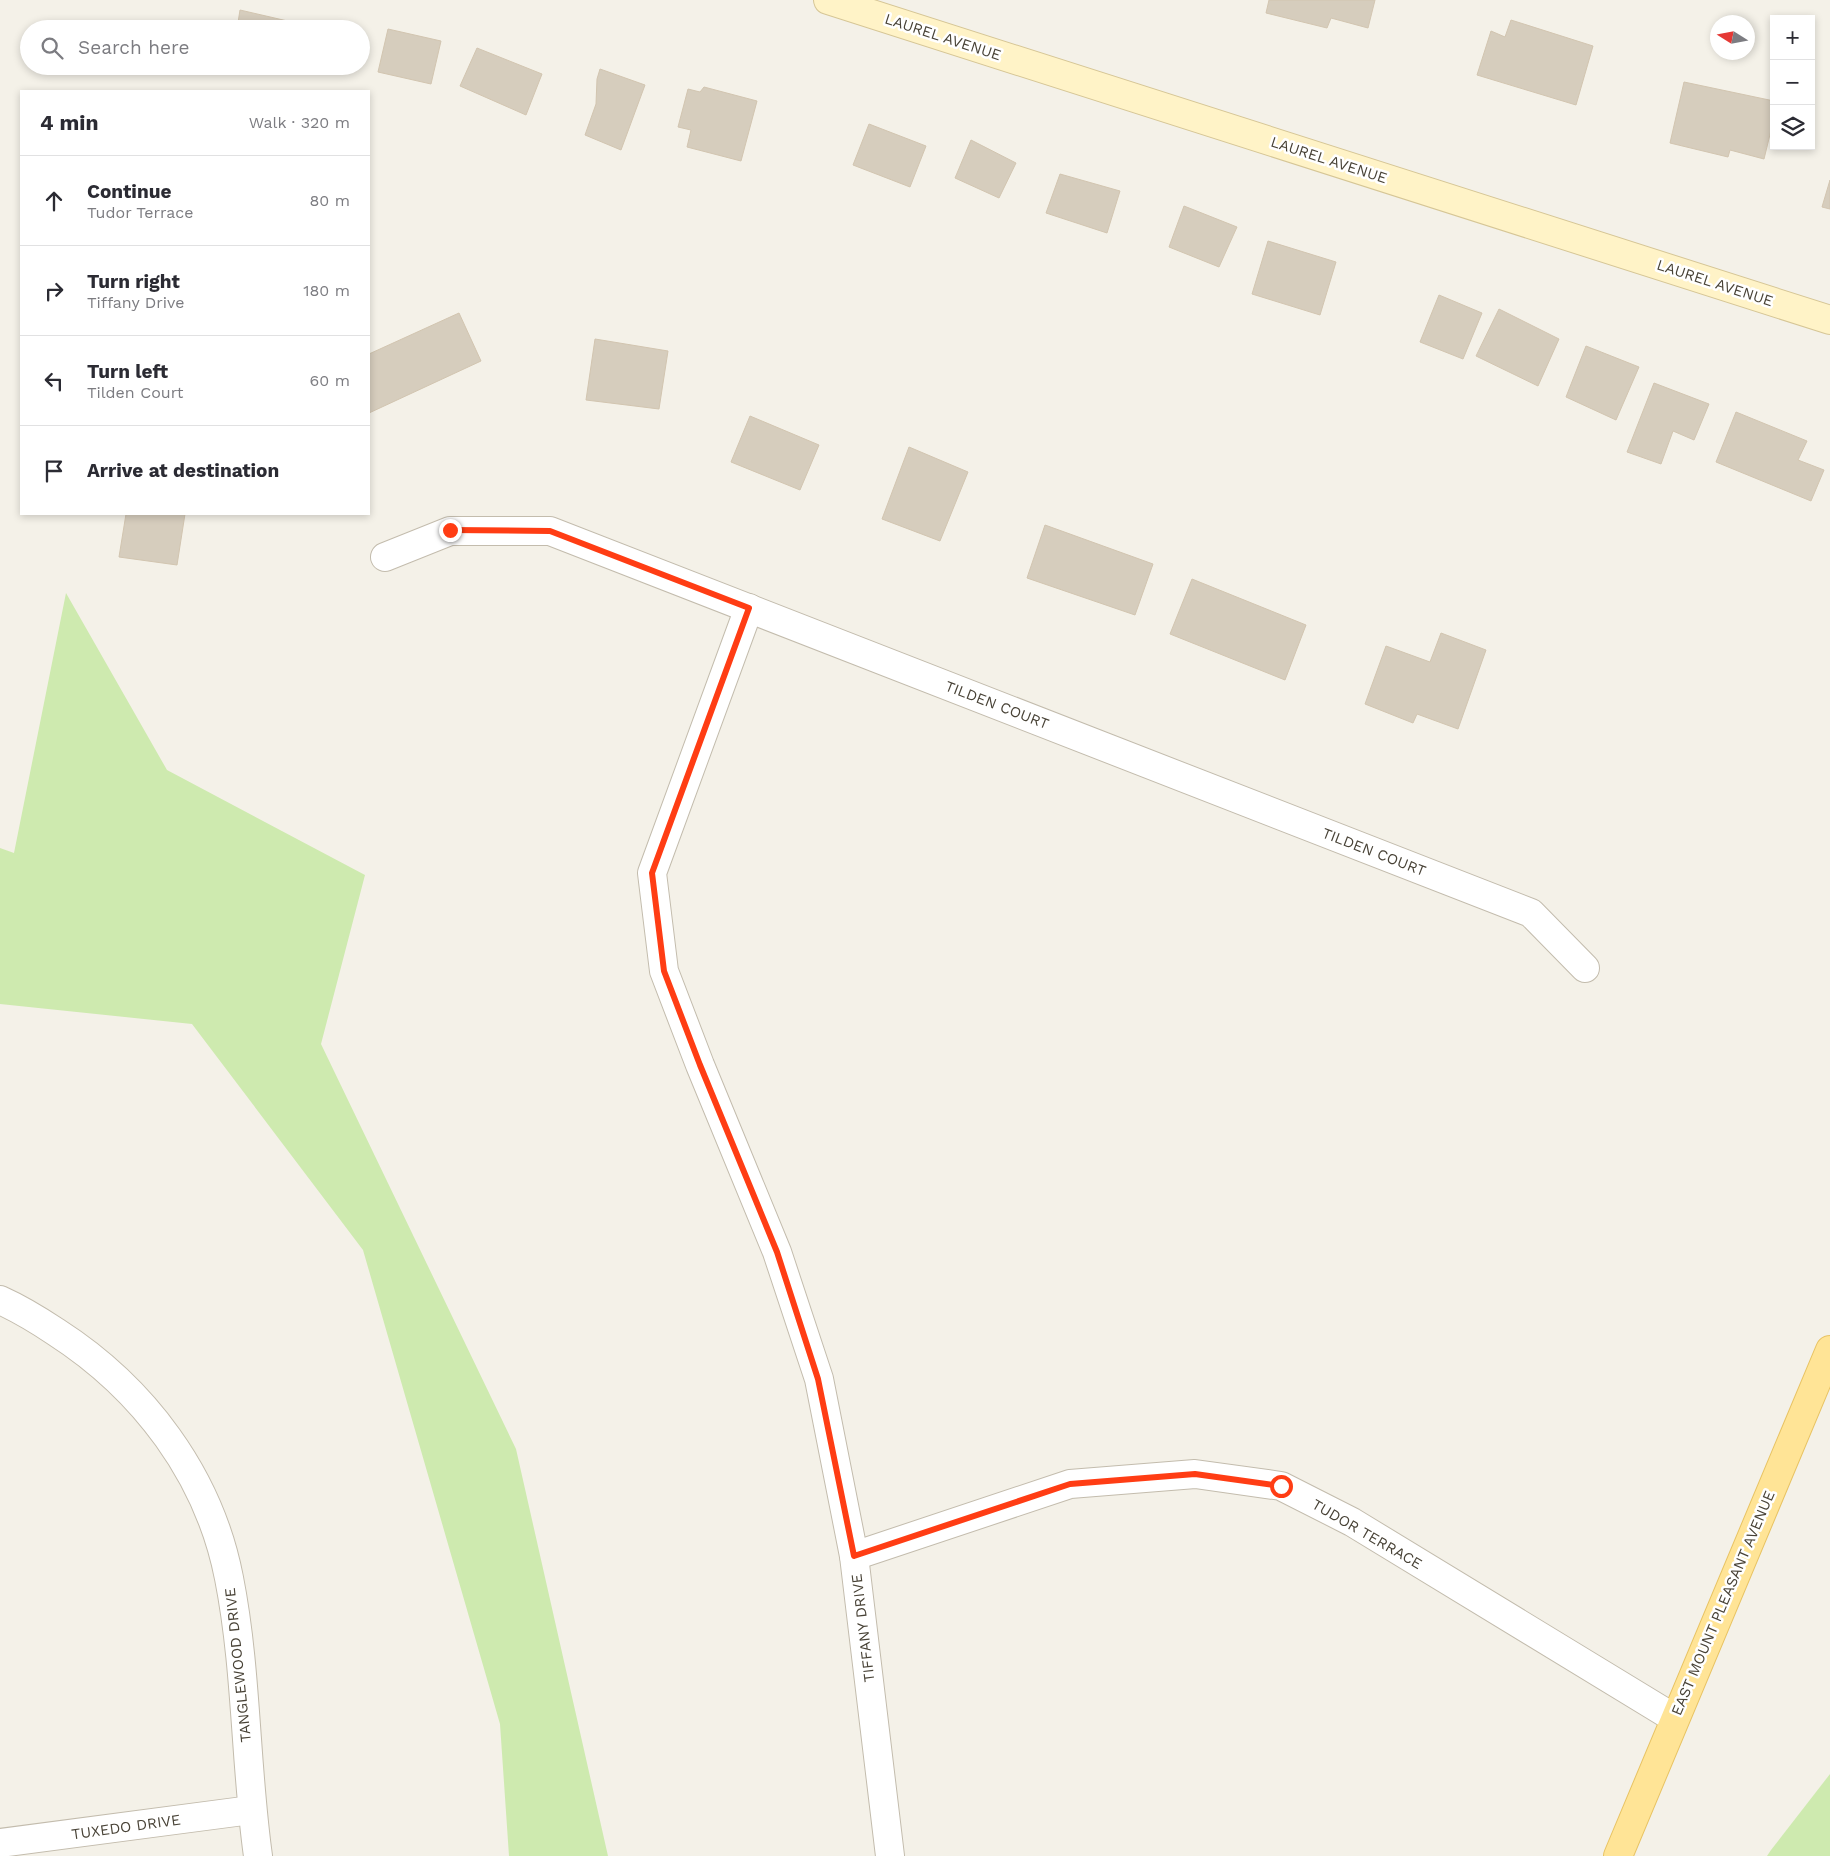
<!DOCTYPE html>
<html lang="en">
<head>
<meta charset="utf-8">
<style>
  body { margin:0; font-family:"Work Sans",sans-serif; background:#f2f2f3; color:#2b2b33 }
  .controls { position:absolute; right:15px; top:15px; display:grid; overflow:hidden; border-radius:0px; box-shadow:0 2px 8px #0003 }
  .controls button { width:45px; height:45px; display:grid; place-items:center; padding:0; border:0; border-bottom:1px solid #e1e1e2; background:#fff; color:#2b2b33; font:25px sans-serif }
  .compass { position:absolute; left:1710px; top:15px; width:45px; height:45px; border-radius:50%; background:#fff; box-shadow:0 2px 8px #0003; rotate:281deg }
  .stop { position:absolute; width:15px; height:15px; margin:-11px; border:4px solid #ff3d14; border-radius:50%; background:#fff }
  .stop.end { background:#ff3d14; border-color:#fff; box-shadow:0 1px 5px #0008 }
  .list { margin:0; padding:0; list-style:none }
  h2 { display:flex; justify-content:space-between; align-items:center; height:65px; margin:0; padding:0 20px; font-size:21px }
  h2 small { font-size:16px; font-weight:400; color:#7c7c81 }
  .list li { display:grid; grid-template-columns:32px 1fr auto; gap:15px; align-items:center; box-sizing:border-box; height:90px; padding:0 20px; border-top:1px solid #e1e1e2 }
  .list b { display:block; font-size:19px; white-space:nowrap }
  .list p { margin:0; font-size:16px; white-space:nowrap; color:#7c7c81 }
  .list em { font-size:16px; font-style:normal; color:#7c7c81 }
  .icon { flex:none; width:28px; height:28px; fill:none; stroke:currentColor; stroke-width:2; stroke-linecap:round; stroke-linejoin:round }
  .map { position:relative; flex:none; width:1830px; height:1856px; overflow:hidden }
  .search { position:absolute; background:#fff; box-shadow:0 2px 8px #0003; left:20px; top:20px; width:350px; height:55px; display:flex; align-items:center; gap:12px; box-sizing:border-box; padding:0 18px; border-radius:28px; color:#7c7c81; font-size:19px }
  .panel { position:absolute; background:#fff; box-shadow:0 2px 8px #0003; left:20px; top:90px; width:350px; height:425px; border-radius:0px }
  .map>svg:first-child { display:block }
  .green { fill:#ceeaaf }
  .building { fill:#d6cdbd; stroke:#d2c5b0 }
  .lines { fill:none; stroke-linecap:round; stroke-linejoin:round }
  .street-casing { stroke:#c3bcad; stroke-width:30 }
  .secondary-casing { stroke:#d6c696; stroke-width:30 }
  .primary-casing { stroke:#e8c363; stroke-width:30 }
  .street { stroke:#fff; stroke-width:28 }
  .secondary { stroke:#fff3c7; stroke-width:28 }
  .primary { stroke:#ffe496; stroke-width:28 }
  .route { stroke:#ff3d14; stroke-width:6 }
  .labels { text-anchor:middle; stroke-width:5; stroke-linejoin:round; paint-order:stroke }
  .street-label { font-size:15px; fill:#484236; stroke:#fff }
</style>
</head>
<body>
<div class="map">
<svg width="1830" height="1856" viewBox="0 0 1830 1856">
  <rect width="100%" height="100%" fill="#f4f1e8"/>
  <g class="green">
    <path d="M66,593L167,770L365,875L321,1044L516,1449L608,1856H509L500,1724L363,1250L192,1024L0,1004V848L14,853Z"/>
    <path d="M1830,1774V1856H1767L1771,1850Z"/>
  </g>
  <g class="building">
    <path d="M1269,0H1375L1368,28L1331,18L1327,28L1266,13Z"/>
    <path d="M240,10L309,26V29H237Z"/>
    <path d="M1511,20L1593,46L1576,105L1477,75L1491,31L1505,37Z"/>
    <path d="M388,29L441,41L431,84L378,72Z"/>
    <path d="M477,48L542,74L526,115L460,86Z"/>
    <path d="M600,69L645,85L621,150L585,135L596,104L597,79Z"/>
    <path d="M1684,82L1774,101V118L1764,159L1730,150L1728,157L1670,143Z"/>
    <path d="M704,87L757,101L741,161L687,147L691,130L678,127L688,89L700,92Z"/>
    <path d="M869,124L926,146L910,187L853,165Z"/>
    <path d="M971,140L1016,163L999,198L955,178Z"/>
    <path d="M1060,174L1120,191L1107,233L1046,213Z"/>
    <path d="M1830,180V209L1822,207Z"/>
    <path d="M1184,206L1237,227L1219,267L1169,247Z"/>
    <path d="M1268,241L1336,262L1320,315L1252,294Z"/>
    <path d="M1439,295L1482,313L1463,359L1420,342Z"/>
    <path d="M1499,309L1559,339L1538,386L1476,356Z"/>
    <path d="M459,313L481,361L369,413V354Z"/>
    <path d="M595,339L668,351L659,409L586,400Z"/>
    <path d="M1586,346L1639,367L1616,420L1566,397Z"/>
    <path d="M1654,383L1709,404L1694,440L1673,431L1661,464L1627,452Z"/>
    <path d="M1736,412L1807,441L1798,460L1824,470L1811,501L1716,462Z"/>
    <path d="M750,416L819,445L800,490L731,462Z"/>
    <path d="M909,447L968,472L940,541L882,519Z"/>
    <path d="M126,514H185L177,565L119,557Z"/>
    <path d="M1045,525L1153,564L1135,615L1027,578Z"/>
    <path d="M1192,579L1306,625L1285,680L1170,634Z"/>
    <path d="M1441,633L1486,650L1458,729L1417,714L1413,723L1365,704L1386,646L1430,662Z"/>
  </g>
  <g class="lines">
    <defs>
      <g id="street">
        <path d="M385,557L450,531H550L1531,913L1585,968"/>
        <path d="M749,608L652,873L664,971L700,1065L777,1252L819,1379L854,1556L890,1856"/>
        <path d="M0,1300C20,1309 38,1320 56,1332C143,1388 209,1475 229,1578C247,1669 245,1764 258,1856"/>
        <path d="M854,1556L1070,1484L1195,1474L1281,1486L1352,1522L1674,1718"/>
        <path d="M0,1843L251,1810"/>
      </g>
      <path id="secondary" d="M828,0L1830,320"/>
      <path id="primary" d="M1618,1856L1830,1350"/>
    </defs>
    <use href="#street" class="street-casing"/>
    <use href="#secondary" class="secondary-casing"/>
    <use href="#primary" class="primary-casing"/>
    <use href="#street" class="street"/>
    <use href="#secondary" class="secondary"/>
    <use href="#primary" class="primary"/>
  </g>
  <g class="lines">
    <path class="route" d="M450,530L550,531L749,608L652,873L664,971L700,1065L777,1252L818,1379L854,1556L1070,1484L1195,1474L1281,1486"/>
  </g>
  <g class="labels">
    <g class="street-label">
      <text transform="translate(943 37) rotate(18)" y="5">LAUREL AVENUE</text>
      <text transform="translate(1329 160) rotate(18)" y="5">LAUREL AVENUE</text>
      <text transform="translate(1715 283) rotate(18)" y="5">LAUREL AVENUE</text>
      <text transform="translate(997 705) rotate(21)" y="5">TILDEN COURT</text>
      <text transform="translate(1374 852) rotate(21)" y="5">TILDEN COURT</text>
      <text transform="translate(1367 1534) rotate(30)" y="5">TUDOR TERRACE</text>
      <text transform="translate(1723 1603) rotate(-67)" y="5">EAST MOUNT PLEASANT AVENUE</text>
      <text transform="translate(863 1628) rotate(-97)" y="5">TIFFANY DRIVE</text>
      <text transform="translate(238 1665) rotate(-96)" y="5">TANGLEWOOD DRIVE</text>
      <text transform="translate(126 1827) rotate(-8)" y="5">TUXEDO DRIVE</text>
    </g>
  </g>
</svg>
<div class="controls">
<button>+</button>
<button>−</button>
<button><svg class="icon" aria-label="layers" viewBox="0 0 24 24"><path d="M12 4l9 5-9 5-9-5zM3 14l9 5 9-5"/></svg></button>
</div>
<svg class="compass" viewBox="-18 -18 36 36"><path d="M0-13l5 13h-10z" fill="#e53935"/><path d="M0 13l5-13h-10z" fill="#7c7c81"/></svg>
<div class="stop" style="left:1281px;top:1486px"></div>
<div class="stop end" style="left:450px;top:530px"></div>
<div class="search"><svg class="icon" aria-label="search" viewBox="0 0 24 24"><circle cx="10" cy="10" r="6"/><path d="M15 15l6 6"/></svg>Search here</div>
<section class="panel">
<h2>4 min<small>Walk · 320 m</small></h2>
<ul class="list">
<li><svg class="icon" aria-label="ahead" viewBox="0 0 24 24"><path d="M12 20V5M6 11l6-6 6 6"/></svg><div><b>Continue</b><p>Tudor Terrace</p></div><em>80 m</em></li>
<li><svg class="icon" aria-label="right" viewBox="0 0 24 24"><path d="M7 20v-9h11M14 6l5 5-5 5"/></svg><div><b>Turn right</b><p>Tiffany Drive</p></div><em>180 m</em></li>
<li><svg class="icon" aria-label="left" viewBox="0 0 24 24"><path d="M17 20v-9H6M10 6l-5 5 5 5"/></svg><div><b>Turn left</b><p>Tilden Court</p></div><em>60 m</em></li>
<li><svg class="icon" aria-label="arrive" viewBox="0 0 24 24"><path d="M6 21V4h12l-3 4 3 4H6"/></svg><div><b>Arrive at destination</b></div></li>
</ul>
</section>
</div>
</body>
</html>
